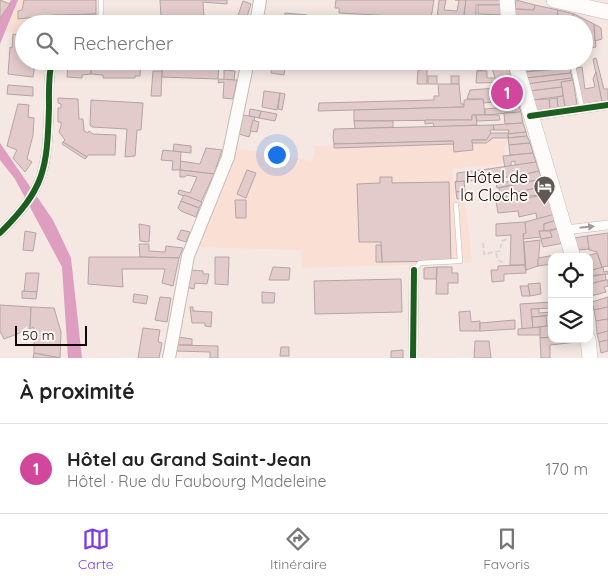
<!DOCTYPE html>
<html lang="fr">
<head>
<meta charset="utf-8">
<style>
  body { margin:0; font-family:Quicksand,sans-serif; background:#f2f2f2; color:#222 }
  .controls { position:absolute; right:15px; bottom:15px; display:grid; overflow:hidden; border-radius:10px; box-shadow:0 2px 12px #0003 }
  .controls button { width:45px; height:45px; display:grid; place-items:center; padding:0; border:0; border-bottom:1px solid #e0e0e0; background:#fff; color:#222; font:25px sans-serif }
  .scale { position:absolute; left:15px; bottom:12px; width:72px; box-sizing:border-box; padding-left:5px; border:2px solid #120906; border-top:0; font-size:14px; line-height:18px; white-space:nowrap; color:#120906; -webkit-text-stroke:4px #fcf6f4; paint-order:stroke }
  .you { position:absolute; left:276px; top:154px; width:18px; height:18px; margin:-12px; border:4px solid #fff; border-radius:50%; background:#1a73e8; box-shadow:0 0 0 8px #1a73e833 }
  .badge { display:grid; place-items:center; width:32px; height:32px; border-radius:50%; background:#7c3aed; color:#fff; font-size:16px; font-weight:700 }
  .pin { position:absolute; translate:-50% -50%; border:2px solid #fff; box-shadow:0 1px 5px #0006 }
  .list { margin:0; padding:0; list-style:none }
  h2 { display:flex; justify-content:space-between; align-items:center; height:65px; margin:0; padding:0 20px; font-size:21px }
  h2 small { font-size:16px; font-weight:400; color:#767676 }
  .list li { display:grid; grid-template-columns:32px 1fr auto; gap:15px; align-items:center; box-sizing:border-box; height:90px; padding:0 20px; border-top:1px solid #e0e0e0 }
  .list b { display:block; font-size:19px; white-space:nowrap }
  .list p { margin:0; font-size:16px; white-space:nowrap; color:#767676 }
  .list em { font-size:16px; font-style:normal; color:#767676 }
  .icon { flex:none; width:28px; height:28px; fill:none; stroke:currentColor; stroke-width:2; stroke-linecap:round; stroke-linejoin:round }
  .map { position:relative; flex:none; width:608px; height:358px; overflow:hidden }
  .search { position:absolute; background:#fff; box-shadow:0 2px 12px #0003; left:15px; right:15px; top:15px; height:55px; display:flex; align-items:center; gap:12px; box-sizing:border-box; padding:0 18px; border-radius:28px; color:#767676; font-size:19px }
  .sheet { height:155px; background:#fff }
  nav { display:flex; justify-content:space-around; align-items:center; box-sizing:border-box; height:70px; border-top:1px solid #e0e0e0; background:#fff; font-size:14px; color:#767676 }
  nav a { display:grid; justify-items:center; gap:2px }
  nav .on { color:#7c3aed }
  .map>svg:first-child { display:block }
  .built { fill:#fadfd5 }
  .water { fill:#dd9ebf }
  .building { fill:#e4cbcb; stroke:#b1a5a4 }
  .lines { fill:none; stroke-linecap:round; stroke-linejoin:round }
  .lane-casing { stroke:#c6bab6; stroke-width:5.5 }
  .street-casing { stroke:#c6bab6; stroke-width:10 }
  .secondary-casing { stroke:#c6bab6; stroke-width:14 }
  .primary-casing { stroke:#c6bab6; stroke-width:16 }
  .path { stroke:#dad5d4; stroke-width:2; stroke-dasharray:5 2.5; stroke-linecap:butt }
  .lane { stroke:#fefcfb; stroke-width:4.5 }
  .street { stroke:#fefcfb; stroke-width:9 }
  .secondary { stroke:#fefcfb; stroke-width:12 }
  .primary { stroke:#fefcfb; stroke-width:15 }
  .cycleway-casing { stroke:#fcf6f4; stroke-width:9 }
  .cycleway { stroke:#1b5e20; stroke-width:6 }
  .oneway { fill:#a09b99 }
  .labels { text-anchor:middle; stroke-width:4; stroke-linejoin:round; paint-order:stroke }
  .poi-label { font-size:16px; fill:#120906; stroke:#fcf6f4; text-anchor:end }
</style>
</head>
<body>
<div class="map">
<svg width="608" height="358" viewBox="0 0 608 358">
  <rect width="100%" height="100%" fill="#f5e8e3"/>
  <g class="built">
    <path d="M18,0H96L97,23L24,24V36L6,32Z"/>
    <path d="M507,140L502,164L452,169L455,201H465L472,263L302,268L301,250L198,247L233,163L236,148L312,161L315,146Z"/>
  </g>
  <g class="water">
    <path d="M11,0H18L0,44V18Z"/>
    <path d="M0,143L53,220L71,258L82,358H68L62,267L15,179L0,160Z"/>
  </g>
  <g class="building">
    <path d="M0,0L10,4L0,18Z"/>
    <path d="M24,0H96V14L54,15L18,19V11L22,10Z"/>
    <path d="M160,0H227V4L203,2L204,17L200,21H177L174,16L161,17Z"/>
    <path d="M336,0H434L431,18L339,13V8H335Z"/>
    <path d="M439,0H446L444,10L457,11L459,0H455H466L463,21L437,18Z"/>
    <path d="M466,0H500L501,5H476V16H464Z"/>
    <path d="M516,0L535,5L534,10L515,9Z"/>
    <path d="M243,1L251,4L247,17L249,18L247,24H235Z"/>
    <path d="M478,5H501L502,15L478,14Z"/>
    <path d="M535,5L558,10L556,24H516L515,9L534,10Z"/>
    <path d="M558,10L574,14L567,24H556Z"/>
    <path d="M285,13L307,15L308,24H284Z"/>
    <path d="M96,14L97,23L76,24L75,15Z"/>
    <path d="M574,14L594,24L596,47L584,49L587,29L584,24H567Z"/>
    <path d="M502,15L503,24H485V16Z"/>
    <path d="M392,16L409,17V21L392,20Z"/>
    <path d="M464,16H476L475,24H463Z"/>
    <path d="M437,18L463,21V24H436Z"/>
    <path d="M594,24L601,28L602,39L595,41Z"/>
    <path d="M13,34L24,36V61L35,63L33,77L8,74L10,47L12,48Z"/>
    <path d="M596,58L604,89H608V101L602,102L593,59Z"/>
    <path d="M68,61H92L91,74L82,75V78L67,77Z"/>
    <path d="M92,61H141L140,76H135V78H103V75L91,74Z"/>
    <path d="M162,61H206L208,64L219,65L218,79L162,77Z"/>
    <path d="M272,61H286L284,75L271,73Z"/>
    <path d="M423,61H427V84H417L418,70H422Z"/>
    <path d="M477,61H507L508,67L477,71Z"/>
    <path d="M522,61H541L542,64L523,66Z"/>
    <path d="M569,61L570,68L555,69L554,62Z"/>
    <path d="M546,63V69L525,72L523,66Z"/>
    <path d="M508,67L513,82L476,83L477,71H487V78H495L492,68Z"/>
    <path d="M582,67L585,89L595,87L593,79L596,72L602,102L582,104L576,68Z"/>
    <path d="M570,68L571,73L526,78L525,72Z"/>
    <path d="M224,70L235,71L234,80H224Z"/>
    <path d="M153,71H162L161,96H151Z"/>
    <path d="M571,73L572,78L527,84L526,78Z"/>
    <rect x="428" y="76" width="9" height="8"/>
    <rect x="451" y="76" width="8" height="8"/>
    <path d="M572,78L573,80L561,82L562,87L530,91L527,84Z"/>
    <path d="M219,79L237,80L233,99L223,98L224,82L218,83Z"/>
    <path d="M573,80L577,105L565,107L561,82Z"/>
    <path d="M513,82L517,100L483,103V99H467L470,90L496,88L495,83Z"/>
    <path d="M438,84H459L461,104H464V107L318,111L319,103L434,100V96H439Z"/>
    <path d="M8,85L33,87V96L7,94Z"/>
    <path d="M562,87L563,96L532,100L530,91Z"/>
    <path d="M264,91L280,93L277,110L262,107Z"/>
    <path d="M280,93L285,94L282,110L278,109Z"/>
    <path d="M563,96L565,107L558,108L557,97Z"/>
    <path d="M58,98L78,99L79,119H83L84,131L88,133L89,131L93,134L116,135L115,155H88L87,157L63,142L65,140L59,132L61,126V122H58V108H61V104L58,103Z"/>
    <path d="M557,98L558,108L550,109L549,99Z"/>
    <path d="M483,99L485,115H472V120L354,121V110L464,107V100Z"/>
    <path d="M546,99H549L550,109L535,111L532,100Z"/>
    <path d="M91,100L143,103L141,130H137L135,156L125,157L127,129L92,127L90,125Z"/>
    <path d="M517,100L519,106L499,108V101Z"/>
    <path d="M18,104L29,105L28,117L34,118L33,135L27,159L32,162L25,172L13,158L17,150L7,146Z"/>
    <path d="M519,106L521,112L485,115V109Z"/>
    <path d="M250,109L261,111L259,118L249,116Z"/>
    <path d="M261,111L277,114L275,121L259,118Z"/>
    <path d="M521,112L523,123L505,124L504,113Z"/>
    <path d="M243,115L255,117L249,137L239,134Z"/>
    <path d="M472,115H476L477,125L434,127L433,123L425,124V120H472Z"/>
    <path d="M476,115H499L500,120L477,121Z"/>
    <path d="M253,120L259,122L257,132L250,131Z"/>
    <path d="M354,121H393V127L355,129Z"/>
    <path d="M523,123L526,132L508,134L509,130H494L493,125Z"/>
    <path d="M493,125L494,130H490L491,135L486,140H472L473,150L454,152L453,141L334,144L333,137L334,129Z"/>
    <path d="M526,132L527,136L508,138V134Z"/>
    <path d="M491,133H508V138H493L486,143H472V140H486Z"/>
    <path d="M527,136L530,143L509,145L508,138Z"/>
    <path d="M453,141L454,144L334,148V144Z"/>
    <path d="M63,142L87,157L85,159L62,144Z"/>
    <path d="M530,143L533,153L510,155L509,145Z"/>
    <path d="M174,144L191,146V153L173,151Z"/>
    <path d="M206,148L222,150L214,174L180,170V161L200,164Z"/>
    <path d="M163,150L181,152L180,170H172L173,161L161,160Z"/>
    <path d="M533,153L536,162L515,166V161L511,162V167L505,168L503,156Z"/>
    <path d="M536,162L539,171L518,176L489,179L488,169Z"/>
    <path d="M488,169L489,179L455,182L457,180V173Z"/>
    <path d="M180,170L214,174L201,202L178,194L179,190L190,193L197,177L187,175L185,177H180Z"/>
    <path d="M247,170L256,173L246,198L237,194Z"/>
    <path d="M539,171L542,179L497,188L496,183L514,181L519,179L518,176Z"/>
    <path d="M380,177H392V183L449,182L451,261L382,262L381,242H359L357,184L380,183Z"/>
    <path d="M542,179L544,187L500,195L499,188Z"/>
    <path d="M464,181L465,191L456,192L455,182Z"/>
    <path d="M544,187L547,195L524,196L527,194V190Z"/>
    <path d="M465,191L466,198L457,199L456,192Z"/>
    <path d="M518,191L519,197L507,200L506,194Z"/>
    <path d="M506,194L507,200L547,195L555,214L537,220L536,213L519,217L518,211L498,213L495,195Z"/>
    <path d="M184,195L202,202L199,208L181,201Z"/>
    <path d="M235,200H246V218H236Z"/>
    <path d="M181,201L199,208L196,217L181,211L178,208Z"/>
    <path d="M555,214L557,220L544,224V231H539L541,237L523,239L525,222Z"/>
    <path d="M557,220L560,228L544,231V224Z"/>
    <path d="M525,222L526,233L523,234L525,265H510L511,235L496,236V224Z"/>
    <path d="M139,224L150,226L149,242L140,241Z"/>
    <path d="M560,228L564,243L543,247L541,239L552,237L550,231Z"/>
    <path d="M181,230L190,232L186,242L177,239Z"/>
    <path d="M25,231L36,233L33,251L23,250Z"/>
    <path d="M539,231H550L552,237L541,239Z"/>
    <path d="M608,233V266L602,267L597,252L589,250L587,236Z"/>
    <path d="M587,236L589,249L577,250L574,238Z"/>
    <path d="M540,240L538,266L526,270L524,242Z"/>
    <path d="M139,244H149V251L165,252L166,246L183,248L179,258L140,257Z"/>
    <path d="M376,245H381L382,262H376Z"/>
    <path d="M567,253L568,257H552V264L538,266V258Z"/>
    <path d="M597,253L602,268L589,271V257H583Z"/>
    <path d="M89,257H140L179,258L173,286L162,283L165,269H122L123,287L88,284Z"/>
    <path d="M215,257H229L228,285L215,284Z"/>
    <path d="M525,265L526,273L504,274V281L492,282L491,270H498V266Z"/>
    <path d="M273,267L290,268L289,280H269Z"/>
    <path d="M437,267H452V273H458V283H448V294H436Z"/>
    <path d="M437,267L436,279H424V268Z"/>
    <path d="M603,267L604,272L608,271V274L595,275L589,277V271Z"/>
    <path d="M191,270L203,271V274H209L207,284L195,283L194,289L186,287Z"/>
    <path d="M26,273H39L37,292H24Z"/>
    <path d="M605,274L606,280L589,284V277Z"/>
    <path d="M401,279L402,312L315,314L314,281Z"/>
    <path d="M606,280H608V286L604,287L606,292L591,296L589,284Z"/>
    <path d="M540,283L541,294L530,296L528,284Z"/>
    <path d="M520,286H528L530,296H522Z"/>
    <path d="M22,291L37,292L36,299L22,298Z"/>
    <path d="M262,292L275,293L274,303H262Z"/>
    <path d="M134,294L148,296L146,304L133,302Z"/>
    <path d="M160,297L171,298L167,322L155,320Z"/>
    <path d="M608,297V307L594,310L592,302Z"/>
    <path d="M552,302V308L531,309L533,328L522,329L520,304Z"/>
    <path d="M0,305L31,307L30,329L4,339L0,331Z"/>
    <path d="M31,307L54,308L61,332L60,358L34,353V334L33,327L30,329Z"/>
    <path d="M190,307H193V311L212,312L211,327L205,326V323H192Z"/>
    <path d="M608,307V319L596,321L594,310Z"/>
    <path d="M531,309H539V313L552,312V315L532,317Z"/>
    <path d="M470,311L471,322L480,321V331H460L459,312Z"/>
    <path d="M546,316L547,326L533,328L532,317Z"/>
    <path d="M608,319V331L597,334L596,321Z"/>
    <path d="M515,320V329L480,331V323Z"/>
    <path d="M552,325V337L540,338V327Z"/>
    <path d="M540,327V335H518V329Z"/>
    <path d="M143,328L160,330L158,342L162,343L159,358H138Z"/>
    <path d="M608,331V340L599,342L597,334Z"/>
    <path d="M178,337L192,339V345H177Z"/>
    <path d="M552,337V339H577V342L550,345V358H541L540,338Z"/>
    <path d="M608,340V351L601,353L599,342Z"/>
    <path d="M475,341H489L491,358H474Z"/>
    <path d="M177,345L218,346V358H210V352L176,351Z"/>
    <path d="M281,347H289V356H280Z"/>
    <path d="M403,350V358H391V351Z"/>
    <path d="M34,353L60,358H33Z"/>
  </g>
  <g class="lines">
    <defs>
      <g id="lane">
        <path d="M101,0V24"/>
        <path d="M572,61L582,108"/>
        <path d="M414,270L420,263L460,261L456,205"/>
      </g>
      <g id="street">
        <path d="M530,116L608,105"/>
        <path d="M566,230L608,225"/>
        <path d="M0,233C45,188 47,170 49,108C49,93 48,76 52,61"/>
        <path d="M413,358L414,270"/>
      </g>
      <g id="secondary">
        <path d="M256,24L260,0"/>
        <path d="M169,358L188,256L228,157L248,61"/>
      </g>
      <g id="primary">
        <path d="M507,0L509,24"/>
        <path d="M554,0L608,12"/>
        <path d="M515,61L573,257"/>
        <path d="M588,339L590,358"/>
      </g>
    </defs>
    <use href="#lane" class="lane-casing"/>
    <use href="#street" class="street-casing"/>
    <use href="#secondary" class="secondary-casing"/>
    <use href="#primary" class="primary-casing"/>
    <g class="path">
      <path d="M483,243L484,254L500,251L502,241L509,238"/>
      <path d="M496,253L498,260L504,263"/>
    </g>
    <use href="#lane" class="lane"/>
    <use href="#street" class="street"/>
    <use href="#secondary" class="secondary"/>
    <use href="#primary" class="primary"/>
    <defs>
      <g id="cycleway">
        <path d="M530,116L608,105"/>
        <path d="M0,233C45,188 47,170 49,108C49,93 48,76 52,61"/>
        <path d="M413,358L414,270"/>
      </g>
    </defs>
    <use href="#cycleway" class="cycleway-casing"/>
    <use href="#cycleway" class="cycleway"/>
  </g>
  <defs><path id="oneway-solid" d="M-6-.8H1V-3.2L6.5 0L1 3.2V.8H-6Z" transform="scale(1.25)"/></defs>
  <use class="oneway" href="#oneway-solid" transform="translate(587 227) rotate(-6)"/>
  <defs>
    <symbol id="hotel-pin" viewBox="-11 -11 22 30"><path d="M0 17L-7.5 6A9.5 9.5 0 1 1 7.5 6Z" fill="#615753" stroke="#fcf6f4"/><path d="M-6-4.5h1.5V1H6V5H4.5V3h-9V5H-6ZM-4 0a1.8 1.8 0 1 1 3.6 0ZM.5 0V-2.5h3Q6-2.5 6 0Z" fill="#fff"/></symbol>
  </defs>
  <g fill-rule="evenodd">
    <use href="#hotel-pin" x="532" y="174" width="25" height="34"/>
  </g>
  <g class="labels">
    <g class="poi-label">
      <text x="528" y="183">Hôtel de<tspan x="528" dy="18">la Cloche</tspan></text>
    </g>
  </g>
</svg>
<div class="controls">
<button><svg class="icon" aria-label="locate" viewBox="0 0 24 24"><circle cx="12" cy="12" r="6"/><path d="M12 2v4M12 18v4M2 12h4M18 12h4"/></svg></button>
<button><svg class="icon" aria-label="layers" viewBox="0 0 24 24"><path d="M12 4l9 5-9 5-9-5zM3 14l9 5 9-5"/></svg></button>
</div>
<div class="scale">50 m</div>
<div class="you"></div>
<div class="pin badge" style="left:507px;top:93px;background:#d1479c">1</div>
<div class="search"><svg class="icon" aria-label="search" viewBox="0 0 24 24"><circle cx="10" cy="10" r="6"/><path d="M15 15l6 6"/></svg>Rechercher</div>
</div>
<section class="sheet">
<h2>À proximité<small></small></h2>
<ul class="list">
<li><span class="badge" style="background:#d1479c">1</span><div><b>Hôtel au Grand Saint-Jean</b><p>Hôtel · Rue du Faubourg Madeleine</p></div><em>170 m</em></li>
</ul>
</section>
<nav>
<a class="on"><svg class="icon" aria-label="map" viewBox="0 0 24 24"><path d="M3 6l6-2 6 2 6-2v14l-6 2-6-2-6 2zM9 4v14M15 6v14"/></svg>Carte</a>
<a><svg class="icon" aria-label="directions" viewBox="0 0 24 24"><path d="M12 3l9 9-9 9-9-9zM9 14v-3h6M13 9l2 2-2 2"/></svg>Itinéraire</a>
<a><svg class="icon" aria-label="saved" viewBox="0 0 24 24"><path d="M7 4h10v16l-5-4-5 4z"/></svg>Favoris</a>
</nav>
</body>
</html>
